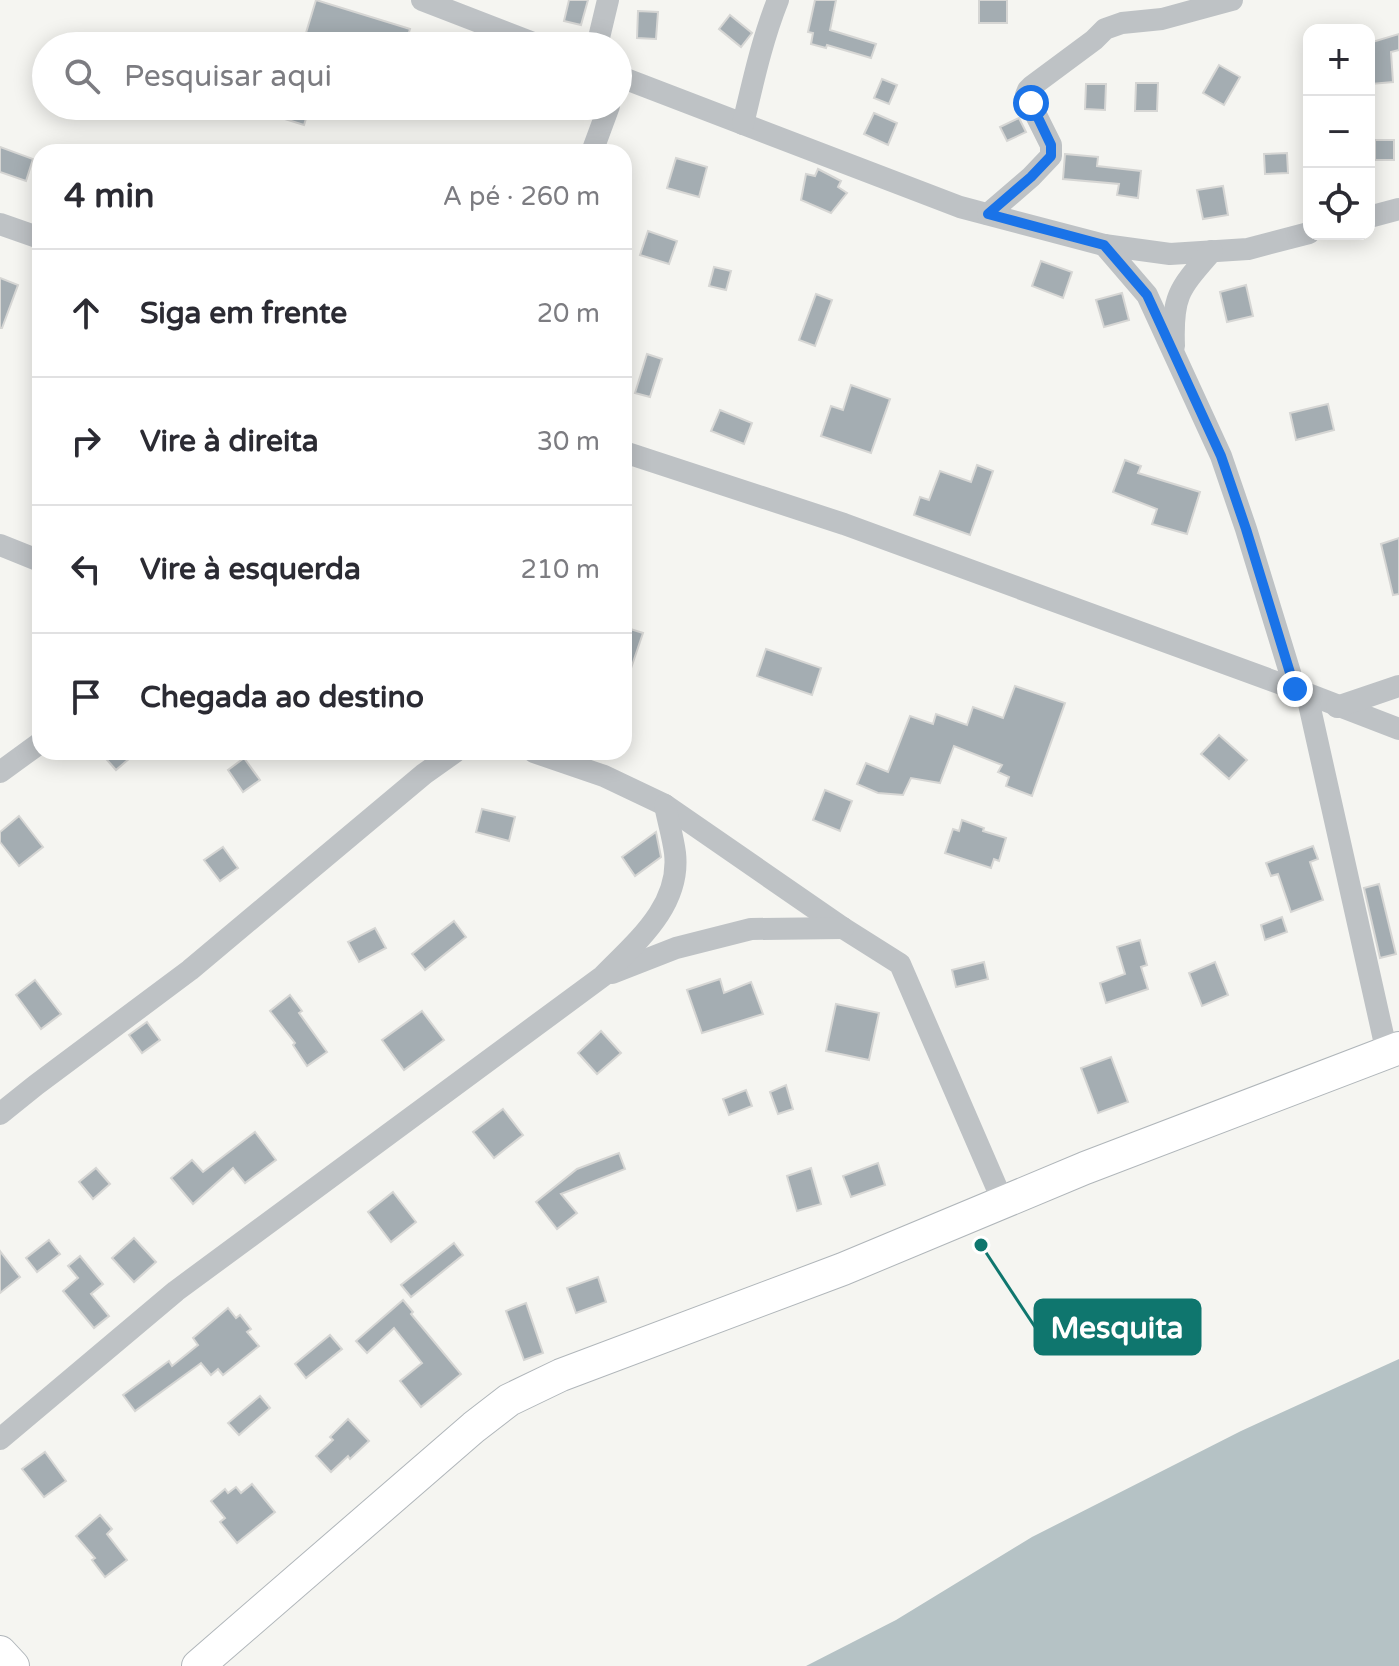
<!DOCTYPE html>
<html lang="pt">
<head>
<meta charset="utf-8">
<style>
  body { margin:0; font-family:"Varela Round",sans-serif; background:#f7f7f7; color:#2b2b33 }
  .controls { position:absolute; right:24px; top:24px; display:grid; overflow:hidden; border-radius:16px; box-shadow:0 4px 20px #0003 }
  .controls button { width:72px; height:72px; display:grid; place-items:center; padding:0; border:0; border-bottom:2px solid #e1e1e2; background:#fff; color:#2b2b33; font:40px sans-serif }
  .stop { position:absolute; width:24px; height:24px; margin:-18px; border:6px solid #1a73e8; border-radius:50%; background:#fff }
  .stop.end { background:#1a73e8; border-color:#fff; box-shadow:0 2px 8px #0008 }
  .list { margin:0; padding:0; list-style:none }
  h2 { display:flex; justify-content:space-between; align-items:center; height:104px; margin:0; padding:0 32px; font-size:34px }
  h2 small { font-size:26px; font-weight:400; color:#7c7c81 }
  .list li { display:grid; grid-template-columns:52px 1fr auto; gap:24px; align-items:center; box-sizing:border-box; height:128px; padding:0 32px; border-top:2px solid #e1e1e2 }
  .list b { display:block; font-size:30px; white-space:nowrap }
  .list em { font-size:26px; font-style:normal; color:#7c7c81 }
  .icon { flex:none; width:44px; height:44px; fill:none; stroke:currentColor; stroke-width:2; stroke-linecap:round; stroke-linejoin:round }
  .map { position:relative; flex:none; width:1399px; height:1666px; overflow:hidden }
  .search { position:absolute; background:#fff; box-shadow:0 4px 20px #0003; left:32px; top:32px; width:600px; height:88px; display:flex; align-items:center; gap:20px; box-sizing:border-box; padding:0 28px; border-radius:44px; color:#7c7c81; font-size:30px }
  .panel { position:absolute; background:#fff; box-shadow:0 4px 20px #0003; left:32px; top:144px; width:600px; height:616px; border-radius:24px }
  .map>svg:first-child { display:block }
  .water { fill:#b5c2c5 }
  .building { fill:#a4adb2; stroke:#d6d6d4; stroke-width:2 }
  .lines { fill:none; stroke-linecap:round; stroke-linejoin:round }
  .secondary-casing { stroke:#b0b6ba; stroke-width:34 }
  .street { stroke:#bec2c5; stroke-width:22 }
  .secondary { stroke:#fff; stroke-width:32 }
  .route { stroke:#1a73e8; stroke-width:10 }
  .leader { fill:none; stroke:#0f766e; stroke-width:3 }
  .callout-dot { fill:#0f766e; stroke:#fff; stroke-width:3 }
  .callout { fill:#0f766e; stroke:#0f766e; stroke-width:3 }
  .callout-label { font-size:30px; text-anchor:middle; font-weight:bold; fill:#fff }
</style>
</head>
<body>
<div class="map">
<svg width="1399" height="1666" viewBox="0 0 1399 1666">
  <rect width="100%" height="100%" fill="#f5f5f1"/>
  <path class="water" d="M1399,1359V1666H806L896,1620L1032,1537L1241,1431Z"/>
  <g class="building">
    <path d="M316,0L410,29L405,46H302Z"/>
    <path d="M569,0H588L581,25L564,21Z"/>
    <path d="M815,0H836L830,30L876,44L871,58L827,45L826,48L811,44L813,33L808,32Z"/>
    <rect x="979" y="0" width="28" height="23"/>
    <path d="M638,11L658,12L656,39L637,38Z"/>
    <path d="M730,15L752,33L741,47L719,29Z"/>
    <path d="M1399,34V50L1391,52L1393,82L1371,84L1369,43Z"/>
    <path d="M1219,65L1240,77L1224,105L1203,93Z"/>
    <path d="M882,79L897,85L889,104L874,98Z"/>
    <path d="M1136,83H1158L1157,111H1135Z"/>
    <path d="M1086,84H1106L1105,110L1085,109Z"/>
    <path d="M289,106H310L304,125L285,119Z"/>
    <path d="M874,113L897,123L888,145L864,134Z"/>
    <path d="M1019,118L1026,132L1007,141L1000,127Z"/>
    <rect x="1375" y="140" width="19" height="20"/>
    <path d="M0,147L33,159L26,181L0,172Z"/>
    <path d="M1287,153L1288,173L1265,174L1264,154Z"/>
    <path d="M1065,154L1098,157L1097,166L1141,171L1138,198L1117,195L1119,184L1063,179Z"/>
    <path d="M676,158L707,167L699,197L667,188Z"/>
    <path d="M818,169L841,181L838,187L847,193L831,213L801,200L806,174L815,176Z"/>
    <path d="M1223,186L1228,215L1203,219L1197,190Z"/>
    <path d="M648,231L677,241L669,264L640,255Z"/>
    <path d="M1041,261L1072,272L1063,298L1032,286Z"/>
    <path d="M714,267L731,271L726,290L709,286Z"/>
    <path d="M0,278L18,285L2,328H0Z"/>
    <path d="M1246,285L1253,316L1227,322L1220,292Z"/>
    <path d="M1122,293L1129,320L1104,327L1096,300Z"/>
    <path d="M816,294L832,300L815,346L799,340Z"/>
    <path d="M647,354L662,359L650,397L635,393Z"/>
    <path d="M851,385L890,399L871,453L821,436L831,406L843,410Z"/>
    <path d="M1328,404L1334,430L1296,440L1290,413Z"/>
    <path d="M720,410L752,423L744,444L711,431Z"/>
    <path d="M1125,460L1141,466L1138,473L1200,492L1187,534L1152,524L1157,509L1113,492Z"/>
    <path d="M977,465L993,471L970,535L914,515L920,497L929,500L940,471L971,482Z"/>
    <path d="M1399,538V594L1393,595L1381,544Z"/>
    <path d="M624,627L643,633L627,680H624Z"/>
    <path d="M766,649L821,668L812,695L757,676Z"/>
    <path d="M1015,686L1065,703L1032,796L1006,786L1009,777L998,772L1002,765L954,746L940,783L911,778L903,795L878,793L857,784L866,763L888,772L910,716L933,724L936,714L967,725L973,707L1003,718Z"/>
    <path d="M1219,735L1247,760L1229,779L1201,754Z"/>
    <path d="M100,752H137L116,770Z"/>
    <path d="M244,758L260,780L243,792L228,770Z"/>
    <path d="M825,790L852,801L840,831L813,820Z"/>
    <path d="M482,809L515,817L509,841L476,832Z"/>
    <path d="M19,816L43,847L19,866L0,842V832Z"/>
    <path d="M962,820L984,828L983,831L1006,838L999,861L994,859L991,868L945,853L953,829L959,831Z"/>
    <path d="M656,832L661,857L635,876L622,857Z"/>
    <path d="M1313,846L1318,859L1310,862L1323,900L1291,912L1278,874L1271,876L1266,863Z"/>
    <path d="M223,847L238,868L220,881L204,860Z"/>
    <path d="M1379,884L1396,954L1380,958L1364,888Z"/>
    <path d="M1282,917L1287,932L1265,940L1261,925Z"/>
    <path d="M454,921L466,937L425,970L412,954Z"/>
    <path d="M375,928L386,948L359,962L348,942Z"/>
    <path d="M1140,940L1147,965L1141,967L1148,989L1106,1003L1100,983L1125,974L1117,947Z"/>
    <path d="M984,962L988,979L956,987L952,970Z"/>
    <path d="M1215,962L1228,995L1202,1006L1189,973Z"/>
    <path d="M720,979L724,993L751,982L763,1014L702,1033L687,990Z"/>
    <path d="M35,980L61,1014L41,1029L16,995Z"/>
    <path d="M290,995L302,1011L299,1013L327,1052L307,1066L293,1045L295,1043L270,1011Z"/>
    <path d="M836,1004L879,1013L869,1060L826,1051Z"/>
    <path d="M422,1011L444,1040L404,1070L382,1040Z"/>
    <path d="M147,1022L160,1040L142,1053L129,1035Z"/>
    <path d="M601,1031L621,1053L597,1074L578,1053Z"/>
    <path d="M1111,1057L1128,1102L1098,1113L1081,1068Z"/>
    <path d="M786,1085L793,1109L778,1114L770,1092Z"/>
    <path d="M746,1090L752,1106L729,1115L723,1099Z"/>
    <path d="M503,1109L523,1135L494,1158L473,1132Z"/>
    <path d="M255,1132L276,1160L245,1183L233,1168L193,1204L171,1178L192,1160L203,1172Z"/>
    <path d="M619,1153L625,1169L561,1194L577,1213L557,1229L536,1202L577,1169Z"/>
    <path d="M878,1163L885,1185L851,1197L843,1176Z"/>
    <path d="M96,1168L110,1184L93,1199L79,1182Z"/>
    <path d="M811,1168L821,1204L797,1211L787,1176Z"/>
    <path d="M393,1192L416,1222L391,1242L368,1212Z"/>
    <path d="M134,1238L156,1262L134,1282L112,1258Z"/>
    <path d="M49,1240L60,1254L37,1272L26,1258Z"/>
    <path d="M454,1243L463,1255L411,1297L401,1285Z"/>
    <path d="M0,1251L20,1277L0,1293Z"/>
    <path d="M80,1256L103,1284L91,1294L109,1316L94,1328L63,1291L78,1278L68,1266Z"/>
    <path d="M598,1277L606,1302L576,1313L567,1288Z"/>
    <path d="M403,1300L413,1312L411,1314L461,1374L421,1407L400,1381L422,1363L394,1328L367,1353L356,1341Z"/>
    <path d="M526,1303L543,1353L524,1360L506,1311Z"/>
    <path d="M228,1308L236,1318L240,1315L251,1329L247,1332L259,1346L223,1375L218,1369L211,1375L201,1363L135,1411L123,1395L169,1361L172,1366L198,1345L193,1338Z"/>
    <path d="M330,1335L342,1349L306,1378L295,1364Z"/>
    <path d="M260,1396L270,1408L239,1435L228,1423Z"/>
    <path d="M348,1419L369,1441L350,1459L348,1456L331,1472L316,1456L333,1440L330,1437Z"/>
    <path d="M45,1452L66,1481L44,1497L22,1469Z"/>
    <path d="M252,1484L275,1512L237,1543L220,1522L225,1518L211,1501L225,1489L228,1493L236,1487L241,1493Z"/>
    <path d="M100,1515L112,1529L107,1534L127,1560L105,1577L92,1560L95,1558L76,1536Z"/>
  </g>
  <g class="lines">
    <defs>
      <g id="secondary">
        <path d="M0,1652L13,1666"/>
        <path d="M198,1666L474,1427L509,1400L561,1375L843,1269L1085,1168L1399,1048"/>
      </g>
    </defs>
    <use href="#secondary" class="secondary-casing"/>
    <g class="street">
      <path d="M422,0L541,46"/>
      <path d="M597,46L608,0"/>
      <path d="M618,76L960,207L1104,245L1170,254L1248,249L1309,233"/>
      <path d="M743,124C753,82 762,40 778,0"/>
      <path d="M592,152L609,106"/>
      <path d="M988,214L1031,177L1051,156V145L1026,95L1028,90L1032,86L1094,40L1105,29L1122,23L1162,19L1232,0"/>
      <path d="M1369,217L1399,209"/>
      <path d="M0,224L40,238"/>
      <path d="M1104,245L1147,295L1221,456L1246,529L1295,689"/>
      <path d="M1174,346C1172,295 1179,289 1212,251"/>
      <path d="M624,452L844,524L1295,689L1399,729"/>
      <path d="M0,545L40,561"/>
      <path d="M1307,695L1387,1053"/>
      <path d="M1337,707L1399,686"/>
      <path d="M534,752L604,776L665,805L843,928L900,964L1003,1202"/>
      <path d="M0,772L40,743"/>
      <path d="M612,973L676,948L751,929L843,928"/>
      <path d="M0,1114L36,1085L190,970L424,774L455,752"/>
      <path d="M0,1439L176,1291L603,976C636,942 681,906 675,853C673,837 668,821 665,805"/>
    </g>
    <use href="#secondary" class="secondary"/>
  </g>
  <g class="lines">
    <path class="route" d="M1031,103L1051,145V156L1031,177L988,214L1104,245L1147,295L1221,456L1246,529L1295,689"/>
  </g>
  <path class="leader" d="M981 1245L1035 1327"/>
  <circle class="callout-dot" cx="981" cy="1245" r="8"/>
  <rect class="callout" x="1035" y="1300" width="165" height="54" rx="8"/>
  <g class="callout-label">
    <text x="1117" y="1338">Mesquita</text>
  </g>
</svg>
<div class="controls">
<button>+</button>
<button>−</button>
<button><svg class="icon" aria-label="locate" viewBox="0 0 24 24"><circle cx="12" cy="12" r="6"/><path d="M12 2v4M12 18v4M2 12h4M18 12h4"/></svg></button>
</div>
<div class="stop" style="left:1031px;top:103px"></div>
<div class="stop end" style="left:1295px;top:689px"></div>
<div class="search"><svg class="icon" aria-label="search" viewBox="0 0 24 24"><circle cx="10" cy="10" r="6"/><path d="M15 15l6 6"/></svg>Pesquisar aqui</div>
<section class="panel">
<h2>4 min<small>A pé · 260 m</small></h2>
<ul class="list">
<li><svg class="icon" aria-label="ahead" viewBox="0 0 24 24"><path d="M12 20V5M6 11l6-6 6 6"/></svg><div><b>Siga em frente</b></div><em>20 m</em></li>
<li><svg class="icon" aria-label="right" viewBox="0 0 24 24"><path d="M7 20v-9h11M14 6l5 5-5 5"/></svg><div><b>Vire à direita</b></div><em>30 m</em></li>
<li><svg class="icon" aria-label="left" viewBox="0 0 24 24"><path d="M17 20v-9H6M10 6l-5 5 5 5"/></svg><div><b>Vire à esquerda</b></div><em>210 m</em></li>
<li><svg class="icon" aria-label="arrive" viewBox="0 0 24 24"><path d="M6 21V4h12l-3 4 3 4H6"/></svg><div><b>Chegada ao destino</b></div></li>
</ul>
</section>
</div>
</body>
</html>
